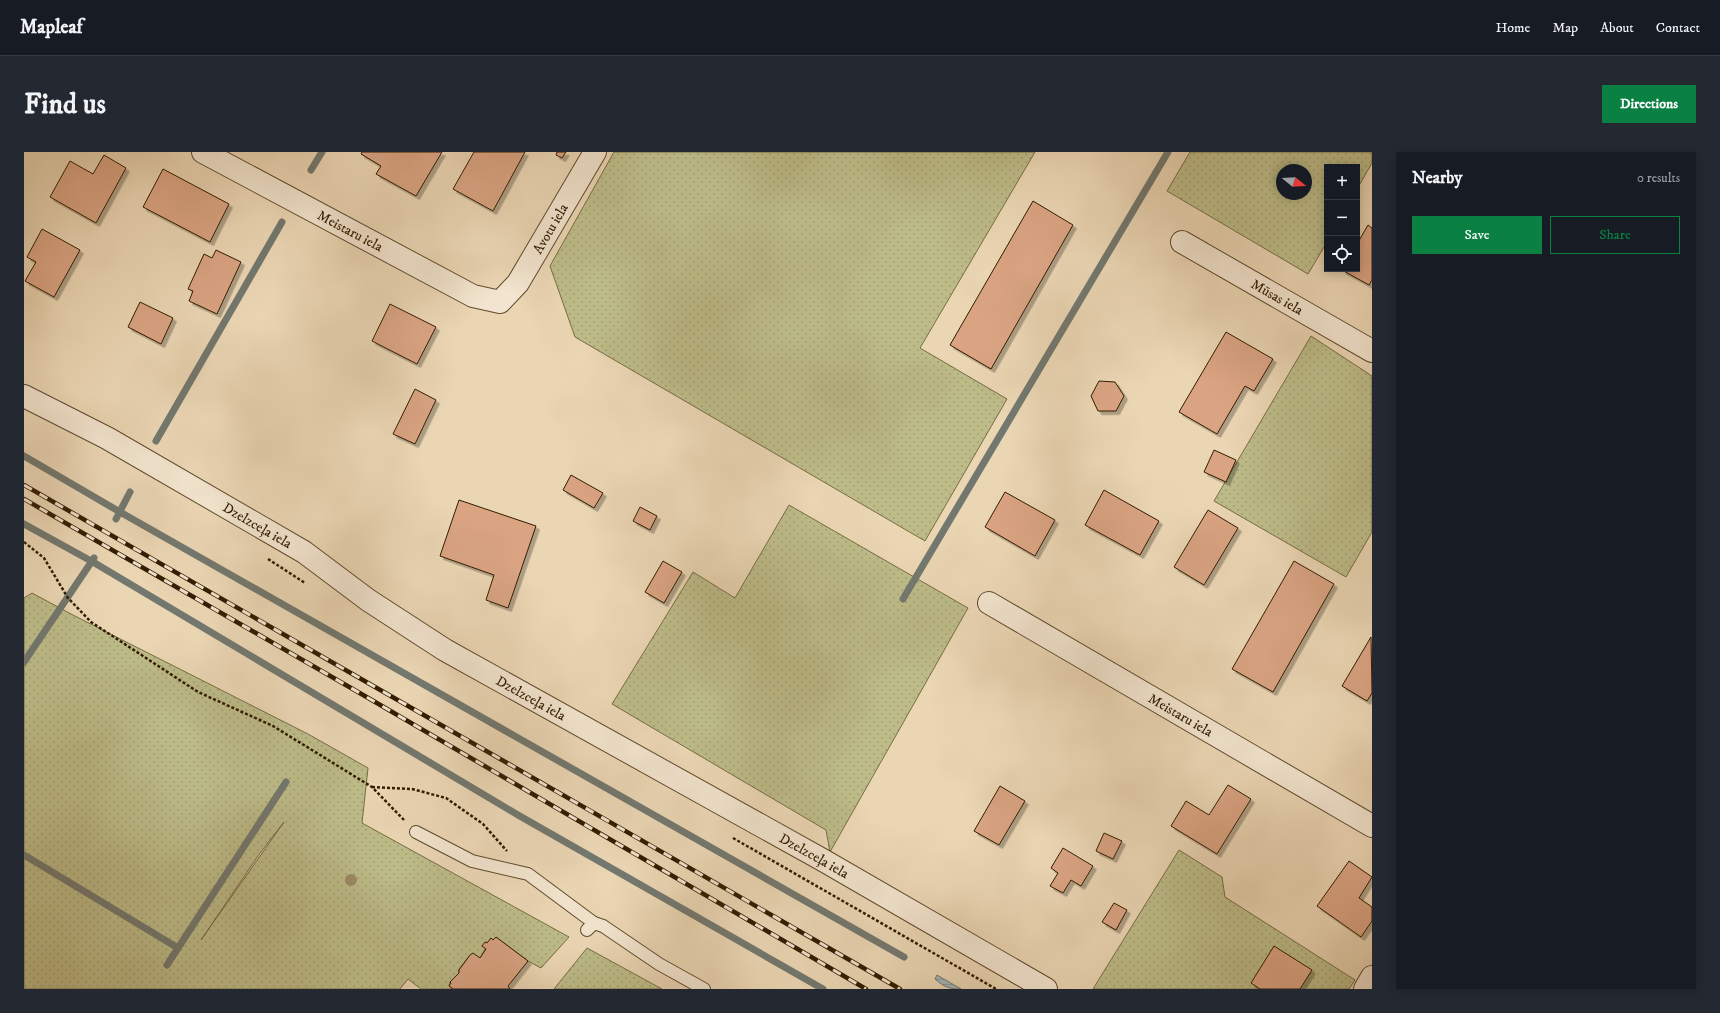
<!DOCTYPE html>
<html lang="en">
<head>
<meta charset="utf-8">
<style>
  body { margin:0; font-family:"IM FELL DW Pica",serif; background:#242831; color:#f1f3f6 }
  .controls { position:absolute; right:12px; top:12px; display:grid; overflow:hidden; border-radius:0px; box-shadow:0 2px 10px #0003 }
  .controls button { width:36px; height:36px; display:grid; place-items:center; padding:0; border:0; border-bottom:1px solid #363941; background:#171b24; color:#f1f3f6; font:20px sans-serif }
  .compass { position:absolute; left:1252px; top:12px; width:36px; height:36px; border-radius:50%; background:#171b24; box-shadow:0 2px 10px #0003; rotate:108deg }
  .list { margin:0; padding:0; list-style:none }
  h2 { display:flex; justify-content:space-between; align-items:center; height:52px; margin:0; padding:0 16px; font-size:17px }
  h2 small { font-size:13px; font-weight:400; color:#9ea1a6 }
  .actions { display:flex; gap:8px; padding:12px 16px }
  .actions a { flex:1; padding:9px 0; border:1px solid #0b8043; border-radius:0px; text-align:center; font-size:14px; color:#0b8043 }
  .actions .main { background:#0b8043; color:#fff }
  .icon { flex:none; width:22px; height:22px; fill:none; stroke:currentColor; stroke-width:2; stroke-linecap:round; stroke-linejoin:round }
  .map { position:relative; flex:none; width:1348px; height:837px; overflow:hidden; border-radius:0px }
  header { display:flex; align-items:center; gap:24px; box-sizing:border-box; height:56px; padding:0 20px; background:#171b24; border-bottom:1px solid #363941 }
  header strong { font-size:19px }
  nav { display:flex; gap:22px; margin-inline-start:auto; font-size:14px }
  .intro { display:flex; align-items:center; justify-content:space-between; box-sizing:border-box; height:96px; padding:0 24px }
  h1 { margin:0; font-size:28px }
  .button { padding:10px 18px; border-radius:0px; background:#0b8043; color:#fff; font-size:14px; font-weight:700 }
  main { display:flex; gap:24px; padding:0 24px }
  aside { flex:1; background:#171b24; border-radius:0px; box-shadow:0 2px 10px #0003 }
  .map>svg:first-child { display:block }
  .grass { fill:url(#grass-dots); stroke:#776c44; fill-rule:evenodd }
  .water { fill:url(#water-rules); stroke:#73786f }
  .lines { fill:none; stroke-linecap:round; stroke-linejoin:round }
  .stream { stroke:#73786f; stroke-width:7 }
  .building { fill:#daa483; stroke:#311c00; filter:url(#shadow) }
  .service-casing { stroke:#604a2d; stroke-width:14 }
  .minor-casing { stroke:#604a2d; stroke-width:24 }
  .path { stroke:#311c00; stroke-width:2.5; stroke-dasharray:3 2; stroke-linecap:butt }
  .service { stroke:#f2e4ce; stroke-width:12 }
  .minor { stroke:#f2e4ce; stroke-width:22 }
  .rail-casing { stroke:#311c00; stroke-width:4.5 }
  .rail { stroke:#f2e4ce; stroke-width:3; stroke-dasharray:9; stroke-linecap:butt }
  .tree { fill:#9c8a68 }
  .labels { text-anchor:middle; stroke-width:3; stroke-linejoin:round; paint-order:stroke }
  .street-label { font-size:14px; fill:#311c00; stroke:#f2e4ce }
</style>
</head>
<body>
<header>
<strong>Mapleaf</strong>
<nav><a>Home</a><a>Map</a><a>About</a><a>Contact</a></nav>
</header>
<div class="intro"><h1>Find us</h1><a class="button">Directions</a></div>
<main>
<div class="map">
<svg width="1348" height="837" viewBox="0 0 1348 837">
  <defs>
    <pattern id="grass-dots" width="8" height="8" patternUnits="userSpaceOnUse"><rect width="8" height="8" fill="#bdbc89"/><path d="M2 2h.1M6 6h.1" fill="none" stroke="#a3a174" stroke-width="1.8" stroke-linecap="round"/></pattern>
    <pattern id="water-rules" width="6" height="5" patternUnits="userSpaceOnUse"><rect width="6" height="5" fill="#9fb6b9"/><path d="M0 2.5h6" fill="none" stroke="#899c9d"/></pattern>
    <filter id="shadow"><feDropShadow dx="3.5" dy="3.5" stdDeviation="0" flood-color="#0004"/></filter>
  </defs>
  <rect width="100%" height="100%" fill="#ebd6b4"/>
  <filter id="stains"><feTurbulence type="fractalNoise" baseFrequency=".005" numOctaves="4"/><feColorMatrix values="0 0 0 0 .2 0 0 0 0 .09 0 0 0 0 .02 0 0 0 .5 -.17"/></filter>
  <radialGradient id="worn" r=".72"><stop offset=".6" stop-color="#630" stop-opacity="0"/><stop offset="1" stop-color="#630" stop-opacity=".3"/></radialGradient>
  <g class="grass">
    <path d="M590,0H1011L896,196L983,247L901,389L551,185L526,114Z"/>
    <path d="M1166,0H1348V11L1333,37V15H1303V90L1284,122L1143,39ZM1258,18H1282V42H1258Z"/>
    <path d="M1287,184L1348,224V380L1322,425L1190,349Z"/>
    <path d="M765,353L944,456L806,700L802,678L588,552L669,420L711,446Z"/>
    <path d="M8,441L47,462L284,582L344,616L338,671L545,785L517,816L504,809L472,785L469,788L467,786C462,793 461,799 456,806L446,803L435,817V821L426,830L425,834L429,837H397L384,827L376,837H0V446ZM260,670L177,788L236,701Z"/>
    <path d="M1155,698L1198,725L1201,745L1331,828L1325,837H1069Z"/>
    <path d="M563,796L638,837H530Z"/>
  </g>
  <path class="water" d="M913,823L937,837C925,837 920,835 911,827Z"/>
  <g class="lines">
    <g class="stream">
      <path d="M287,18L298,0"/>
      <path d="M132,289L258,70"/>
      <path d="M0,304L96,360L880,805"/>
      <path d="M92,367L106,340"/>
      <path d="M0,372L69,410L494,663L799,837"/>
      <path d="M879,447L1144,0"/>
      <path d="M0,510L70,406"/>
      <path d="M0,703L154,796"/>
      <path d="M143,813L262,630"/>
    </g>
  </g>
  <g class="building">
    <path d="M338,0H418L392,44L352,22L357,14L337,2Z"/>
    <path d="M450,0H501L469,59L429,37Z"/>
    <path d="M533,0H542L538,6L532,3Z"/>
    <path d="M80,3L102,16L72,71L26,45L46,9L69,22Z"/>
    <path d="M139,17L205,52L186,90L119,55Z"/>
    <path d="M1009,49L1049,73L967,217L926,193Z"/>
    <path d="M1344,73L1348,76V128L1345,133L1318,118L1333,117V92Z"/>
    <path d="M18,77L56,98L30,145L1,129L12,110L3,105Z"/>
    <path d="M192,98L217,110L193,162L165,149L169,139L164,137L180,102L188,106Z"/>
    <path d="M116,150L149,166L137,192L104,175Z"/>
    <path d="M366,152L412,175L393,212L348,189Z"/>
    <path d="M1202,180L1249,207L1230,239L1221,234L1193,282L1155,260Z"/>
    <path d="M1075,229L1091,230L1100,244L1092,259H1074L1067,244Z"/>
    <path d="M391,237L412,248L391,292L369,282Z"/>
    <path d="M1190,298L1212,308L1202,330L1180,320Z"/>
    <path d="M547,323L579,341L570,356L539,338Z"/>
    <path d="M1080,338L1135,369L1116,403L1061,373Z"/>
    <path d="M981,340L1031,368L1011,404L961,375Z"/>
    <path d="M435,348L512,374L484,456L462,448L470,423L416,404Z"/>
    <path d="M616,355L633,364L626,378L609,369Z"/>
    <path d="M1184,358L1214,376L1180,433L1150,415Z"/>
    <path d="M639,409L658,420L640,451L621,440Z"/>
    <path d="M1270,409L1310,432L1249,540L1208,517Z"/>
    <path d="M1347,485L1348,541L1343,549L1318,534Z"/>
    <path d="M1204,633L1227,647L1193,702L1147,674L1162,649L1185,663Z"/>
    <path d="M976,634L1001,649L975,693L950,679Z"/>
    <path d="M1080,681L1098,689L1089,707L1072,699Z"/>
    <path d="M1039,696L1069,714L1057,734L1047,728L1039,741L1026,734L1034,721L1027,716Z"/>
    <path d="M1325,709L1348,725L1335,746L1348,755V769L1337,785L1293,754Z"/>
    <path d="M1090,751L1103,758L1092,778L1078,770Z"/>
    <path d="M472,785L504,809L484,834L486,837H429L425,834L427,831L426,830L435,821V818L446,803L449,801L456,806L462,797L458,794L461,790L463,791L467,786L469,788Z"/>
    <path d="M1250,794L1288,818L1276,837H1236L1227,831Z"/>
  </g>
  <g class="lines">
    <defs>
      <g id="service">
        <path d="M392,680L448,709L504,722L570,771"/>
        <path d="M563,778L570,771L579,774L635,812L680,837"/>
      </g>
      <g id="minor">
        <path id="s1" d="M179,0L449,144L476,150L494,131L571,0"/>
        <path id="s2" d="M1158,90L1348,199"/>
        <path id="s3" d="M0,244L83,286L280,400L344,448L421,498L797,707L1022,837"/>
        <path id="s4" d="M965,451L1348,674"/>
        <path d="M1341,837L1348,825"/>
      </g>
    </defs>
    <use href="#service" class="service-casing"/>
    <use href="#minor" class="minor-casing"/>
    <g class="path">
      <path d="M0,390L20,406L44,446L67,470L174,540L249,574L348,635L380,668"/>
      <path d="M244,407L281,431"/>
      <path d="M348,635L388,637L422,646L459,672L483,699"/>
      <path d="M709,686L972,837"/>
    </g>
    <use href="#service" class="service"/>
    <use href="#minor" class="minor"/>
    <defs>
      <g id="rail">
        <path d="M0,333L876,837"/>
        <path d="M0,347L346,547L842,837"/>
      </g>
    </defs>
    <use href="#rail" class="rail-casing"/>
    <use href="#rail" class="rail"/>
  </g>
  <circle class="tree" cx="327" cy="728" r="6"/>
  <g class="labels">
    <g class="street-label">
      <text dy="5" stroke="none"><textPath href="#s1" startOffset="423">Avotu iela</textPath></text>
      <text dy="5" stroke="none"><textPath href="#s1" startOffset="167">Meistaru iela</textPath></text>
      <text dy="5" stroke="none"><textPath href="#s2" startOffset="110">Mūsas iela</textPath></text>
      <text dy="5" stroke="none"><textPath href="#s3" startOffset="267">Dzelzceļa iela</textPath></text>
      <text dy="5" stroke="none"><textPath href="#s3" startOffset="591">Dzelzceļa iela</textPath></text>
      <text dy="5" stroke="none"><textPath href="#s4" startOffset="222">Meistaru iela</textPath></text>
      <text dy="5" stroke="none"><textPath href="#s3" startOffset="915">Dzelzceļa iela</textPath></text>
    </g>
  </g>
  <rect width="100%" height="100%" filter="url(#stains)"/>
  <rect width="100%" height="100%" fill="url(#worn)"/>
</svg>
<div class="controls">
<button>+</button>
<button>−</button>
<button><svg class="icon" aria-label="locate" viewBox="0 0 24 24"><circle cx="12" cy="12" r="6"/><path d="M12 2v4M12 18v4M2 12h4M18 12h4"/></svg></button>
</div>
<svg class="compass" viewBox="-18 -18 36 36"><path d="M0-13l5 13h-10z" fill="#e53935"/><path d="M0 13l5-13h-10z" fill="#9ea1a6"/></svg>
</div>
<aside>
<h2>Nearby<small>0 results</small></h2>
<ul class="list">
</ul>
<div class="actions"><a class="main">Save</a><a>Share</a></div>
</aside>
</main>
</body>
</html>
